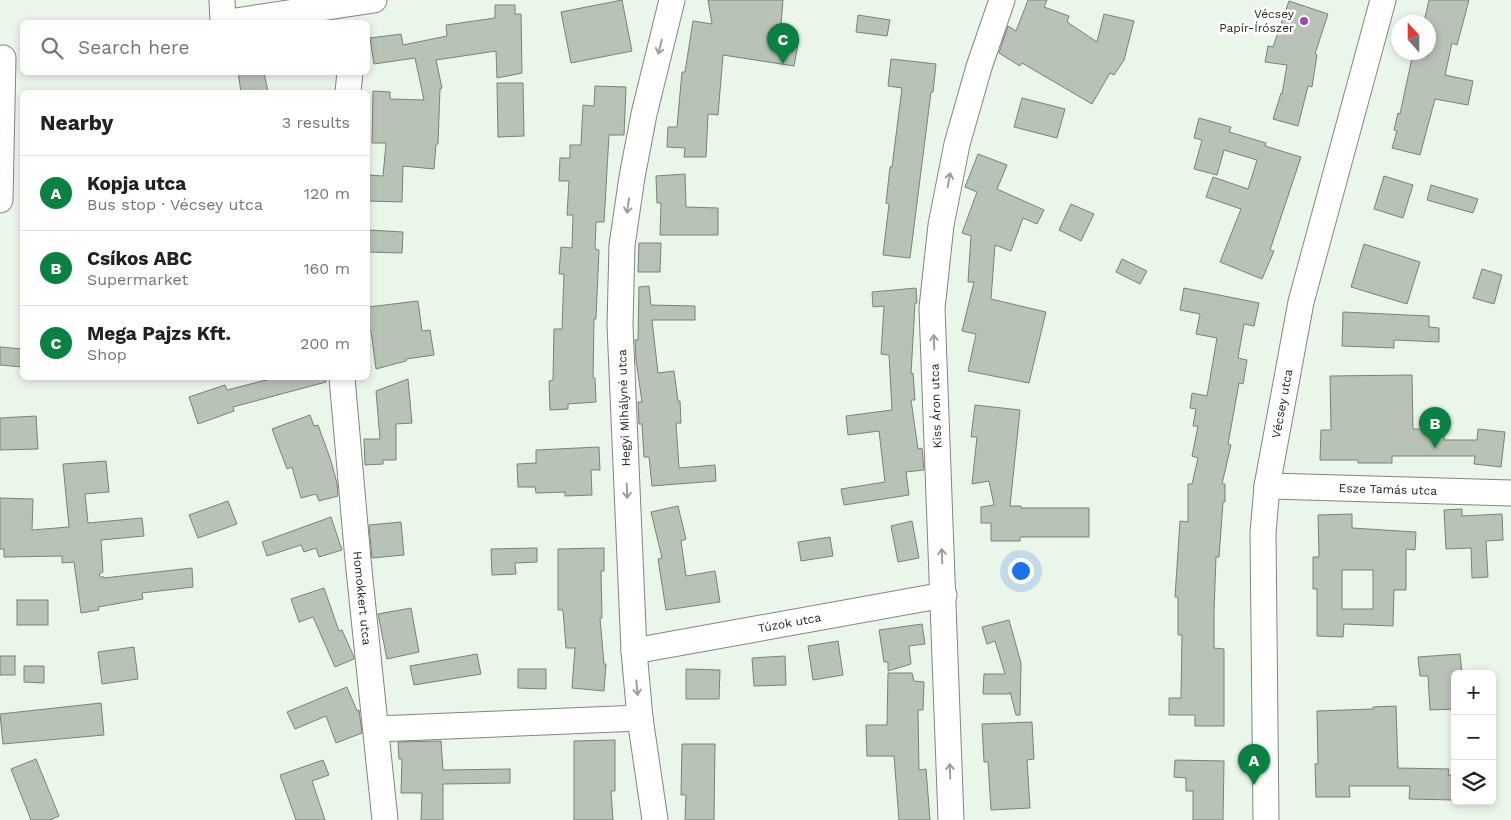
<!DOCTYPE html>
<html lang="en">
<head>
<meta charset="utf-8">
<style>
  body { margin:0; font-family:"Work Sans",sans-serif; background:#f6f6f6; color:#202124 }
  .controls { position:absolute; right:15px; bottom:15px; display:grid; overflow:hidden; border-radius:8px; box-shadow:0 2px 8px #0003 }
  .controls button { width:45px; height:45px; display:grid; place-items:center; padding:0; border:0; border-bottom:1px solid #e0e0e0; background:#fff; color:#202124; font:25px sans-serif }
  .compass { position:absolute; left:1391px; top:15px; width:45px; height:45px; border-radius:50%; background:#fff; box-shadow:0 2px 8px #0003; rotate:339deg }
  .you { position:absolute; left:1020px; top:570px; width:18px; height:18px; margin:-12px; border:4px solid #fff; border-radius:50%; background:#1a73e8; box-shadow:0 0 0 8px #1a73e833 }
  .badge { display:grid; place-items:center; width:32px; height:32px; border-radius:50%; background:#0b8043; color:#fff; font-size:16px; font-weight:700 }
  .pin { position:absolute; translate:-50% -41px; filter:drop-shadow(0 1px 2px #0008) }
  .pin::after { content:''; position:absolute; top:26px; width:18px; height:15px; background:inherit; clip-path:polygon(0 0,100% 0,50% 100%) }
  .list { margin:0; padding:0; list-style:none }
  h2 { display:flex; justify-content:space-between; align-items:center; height:65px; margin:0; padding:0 20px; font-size:21px }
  h2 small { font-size:16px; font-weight:400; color:#757577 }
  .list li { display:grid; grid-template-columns:32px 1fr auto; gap:15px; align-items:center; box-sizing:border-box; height:75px; padding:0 20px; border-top:1px solid #e0e0e0 }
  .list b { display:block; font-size:19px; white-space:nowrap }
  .list p { margin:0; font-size:16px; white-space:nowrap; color:#757577 }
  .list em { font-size:16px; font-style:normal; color:#757577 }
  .icon { flex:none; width:28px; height:28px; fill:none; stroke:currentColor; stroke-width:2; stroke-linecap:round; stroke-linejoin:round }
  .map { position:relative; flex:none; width:1511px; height:820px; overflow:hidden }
  .search { position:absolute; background:#fff; box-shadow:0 2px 8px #0003; left:20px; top:20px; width:350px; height:55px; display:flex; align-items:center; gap:12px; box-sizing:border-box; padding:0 18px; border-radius:8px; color:#757577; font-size:19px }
  .panel { position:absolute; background:#fff; box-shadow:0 2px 8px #0003; left:20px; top:90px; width:350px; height:290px; border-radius:8px }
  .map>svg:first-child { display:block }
  .building { fill:#b8c2b6; stroke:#798277; fill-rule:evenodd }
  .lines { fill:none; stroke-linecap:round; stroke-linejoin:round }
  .minor-casing { stroke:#7f887d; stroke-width:27 }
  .minor { stroke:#fff; stroke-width:25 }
  .oneway { stroke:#9c9e9c }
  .poi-dot { fill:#a046b2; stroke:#fff; stroke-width:2 }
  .labels { text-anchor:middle; stroke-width:5; stroke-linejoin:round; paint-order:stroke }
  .poi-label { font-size:12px; fill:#232723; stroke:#fff; text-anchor:end }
  .street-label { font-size:12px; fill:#232723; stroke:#fff }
</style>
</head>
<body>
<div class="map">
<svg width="1511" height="820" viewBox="0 0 1511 820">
  <rect width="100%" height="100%" fill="#ebf6ea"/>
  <g class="building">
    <path d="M622,0L632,51L571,63L561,12Z"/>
    <path d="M708,0H783L780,36L799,39L794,66L723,55L718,115L708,114L706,157H684L685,148L667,147L668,127H677L682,72H685L693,21L712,24Z"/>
    <path d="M1028,0H1047L1044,7L1069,16L1067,22L1097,42L1104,14L1134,21L1124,60L1114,75L1110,73L1092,104L1022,63L1020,66L999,53L1008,26L1016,31Z"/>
    <path d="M1429,0H1469L1457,45L1452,43L1445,75L1473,81L1468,105L1435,99L1420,155L1392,148L1397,131L1394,130L1398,113L1400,114L1413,53L1428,56V22H1424Z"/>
    <path d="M1289,1L1328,14L1315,54L1317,55L1312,87L1308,86L1298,126L1273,119L1281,93L1282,94L1287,65L1265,62L1268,46L1273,47Z"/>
    <path d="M495,5H515V14H521L522,73L497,78L496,51L436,60L442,88L440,89L438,144H436L434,169L403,166L402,202L368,201V175L383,176L386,143H372L373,91L390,92V99L424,100L415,58L374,64L370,38L401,34L403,45L447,36L446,25L495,18Z"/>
    <path d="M858,15L890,20L887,36L856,32Z"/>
    <path d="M891,59L936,64L933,92H931L910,258L883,255L889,204L886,203L890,167H892L902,88L888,86Z"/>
    <path d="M238,72H264L268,92H241Z"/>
    <path d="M497,83H523L524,136L498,137Z"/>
    <path d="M595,86L626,87L624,135H609L604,222H596L595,249L599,250L596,319H594L593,378H595L596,402L568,404V409L550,410L549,381L553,380L554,329H562L564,274H559L561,247L572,248L573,215H567L569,181H559L560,158H570V145H581L583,105L594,106Z"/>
    <path d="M1022,98L1065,109L1057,138L1014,127Z"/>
    <path d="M1199,118L1231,127L1229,132L1266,143L1265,146L1301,157L1270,250L1274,251L1262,279L1220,262L1241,209L1206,197L1213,177L1248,189L1257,160L1224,150L1217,175L1194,169L1202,140L1194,138Z"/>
    <path d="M978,154L1007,165L997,189L1044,210L1037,224L1023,218L1011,251L995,245L991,299L1046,312L1029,383L968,371L976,334L962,331L974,282H968L971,236L962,233L977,192L965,187Z"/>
    <path d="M685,174L686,207L718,208V235H660L661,203H657L656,176Z"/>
    <path d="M1384,176L1413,185L1403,218L1374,209Z"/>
    <path d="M1431,185L1478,199L1473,213L1427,200Z"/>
    <path d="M1071,204L1094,214L1081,241L1059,230Z"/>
    <path d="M368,230L403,232L402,253L368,252Z"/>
    <path d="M639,243H661L660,272H638Z"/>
    <path d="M1364,244L1420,262L1407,304L1351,287Z"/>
    <path d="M1122,259L1147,271L1140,284L1116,272Z"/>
    <path d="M1482,269L1502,275L1494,304L1473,298Z"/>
    <path d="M649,286L651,305L695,306V320H652L658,373L674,371L678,401H680L681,423H676L679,468L715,465L716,481L652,486L649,457H644L642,424H639L638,402H642L636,360L635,340H638L639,287Z"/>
    <path d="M916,288L917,303H915L911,374L913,373L915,400H911L918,449L922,448L924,470L906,472L909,495L844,505L841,489L885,482L879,431L848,435L846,416L892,410L889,355L881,354L884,306L873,307L872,292Z"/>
    <path d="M1184,288L1259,303L1254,326L1244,324L1238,358L1247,360L1243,384L1239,383L1228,444L1231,445L1222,484H1225V502H1223L1219,557H1216L1214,611V648L1224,649V726H1195V715H1169V698H1181L1182,635H1178V597H1175L1180,521L1188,522V484H1192L1198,458L1192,456L1198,426H1193L1196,409L1190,408L1192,393L1207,396L1217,338L1196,334L1200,314L1180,310Z"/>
    <path d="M418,301L422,331L430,330L434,355L406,359V361L376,369L371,331H368V307Z"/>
    <path d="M1343,312L1429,316V327L1439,328V342L1394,340V348L1342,346Z"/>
    <path d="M0,347L22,349V367L0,365Z"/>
    <path d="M1412,375L1413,429H1444V440H1477L1478,429L1505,432L1501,467L1474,464L1475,456H1392V463H1358V460H1320L1321,430H1331L1330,376Z"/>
    <path d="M274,378H326V382L233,407L234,411L198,424L189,397L225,385L227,390Z"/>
    <path d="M408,379L412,423L396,424V460H383V464L365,465L364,439H380L376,391Z"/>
    <path d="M975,405L1020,410L1010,506H1021V508H1089V537H1020V541H991V523H981V507L994,505L989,481L972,484L977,437H971Z"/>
    <path d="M310,415L314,426L318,425L330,458L337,483L338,496L319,501L316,494L301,498L292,467L287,469L272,429Z"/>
    <path d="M36,416L38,449L0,450V418Z"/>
    <path d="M599,447L600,470H591L592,495L565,496V492L536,493L535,487H518L517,464L536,463V450Z"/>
    <path d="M106,461L109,492L85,494L88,523L142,518L144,536L101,540L103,572L99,574L100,577H104V578L192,568L193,587L142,593L143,599L98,607L99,610L81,613L74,562L62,563V556L4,557V549H0V498L33,499L32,530L69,527L63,464Z"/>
    <path d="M228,501L237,524L198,538L189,515Z"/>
    <path d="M678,506L686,539L681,541L686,576L715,571L720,602L666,610L658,559L662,558L651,512Z"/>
    <path d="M1462,509V516L1502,514L1503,540L1486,541L1488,577L1472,578L1471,548L1446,549L1444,510Z"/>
    <path d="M1352,514V528L1416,532L1415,550L1406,549V590H1394L1393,626L1344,624L1343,637L1317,636V589H1313V557H1319L1318,515ZM1342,570H1373V609H1342Z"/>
    <path d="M331,517L342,550L319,557L316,548L304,552L301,545L267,556L262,542Z"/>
    <path d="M912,521L919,558L898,562L891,526Z"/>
    <path d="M401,522L404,555L372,558L369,525Z"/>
    <path d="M830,537L833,556L801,561L798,542Z"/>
    <path d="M537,548V562L515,563L516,574L492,575L491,549Z"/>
    <path d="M604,548V571H601L602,618H600L604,664H606L604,691L572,688L575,648H566L563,610H558V549Z"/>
    <path d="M324,588L339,631L342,630L354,657V659L335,667L313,617L299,622L291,599Z"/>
    <rect x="17" y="600" width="31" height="25"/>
    <path d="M411,608L419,652L387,659L378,614Z"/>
    <path d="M1009,620L1021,663L1020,715H1016L1010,692L1009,694H983L984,674H1005L995,641L987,644L982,627Z"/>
    <path d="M922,624L925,644L909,646L911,664L888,671V662H884L879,630Z"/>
    <path d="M838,641L843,675L813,680L808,646Z"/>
    <path d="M134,647L138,679L102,684L98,652Z"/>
    <path d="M477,654L481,674L414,685L410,666Z"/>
    <path d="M1460,654L1462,674H1455V709L1430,710L1428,676H1420L1418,657Z"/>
    <rect x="0" y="656" width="15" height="19"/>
    <path d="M785,656L786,685L754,686L752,658Z"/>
    <path d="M24,666H44V683L24,682Z"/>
    <path d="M518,669H546V689L518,688Z"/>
    <path d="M686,669L720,670L719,699H686Z"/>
    <path d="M888,673H912L914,681L924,682L923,710H918L919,770L926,769L930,820H899L894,756H867L866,725H887Z"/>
    <path d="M347,687L357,711L359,710L362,733L336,743L326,716L295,729L287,712Z"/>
    <path d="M101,703L104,735L3,744L0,714Z"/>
    <path d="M1396,706L1398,768L1449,769L1448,775H1455V800L1409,799L1410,786H1349L1350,797H1316L1315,764H1318L1317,711L1373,709V707Z"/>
    <path d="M1032,722L1034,759L1027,760L1030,808L991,810L988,762H984L982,724Z"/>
    <path d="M615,740V791H611L613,820H574V741Z"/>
    <path d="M441,741L443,770L510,769V783L443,784V820H421L422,793H401L402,759H399L398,742Z"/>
    <path d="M682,744H715L714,820H685L686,795H681Z"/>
    <path d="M36,759L59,816L50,820H31L11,769Z"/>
    <path d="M323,760L329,775L312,781L325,820H296L280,775Z"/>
    <path d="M1175,760L1224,761L1223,820H1193V791H1186V778L1174,777Z"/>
  </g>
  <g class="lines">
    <defs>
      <g id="minor">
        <path d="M222,0L223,22"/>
        <path d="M229,22L374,0"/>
        <path d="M348,92L350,72"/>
        <path d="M0,200L3,58"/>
        <path id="s1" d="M342,378L358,560L385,820"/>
        <path id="s2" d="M1267,486L1511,493"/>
        <path id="s3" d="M634,651L944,595"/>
        <path d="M376,729L640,718"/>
        <path d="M655,820L640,718L634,651L620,325L622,245L632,177L644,114L672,0"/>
        <path d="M951,820L932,308L941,225L957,144L979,67L1002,0"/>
        <path id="s4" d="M1266,820L1263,533L1267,486L1301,302L1383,0"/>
      </g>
    </defs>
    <use href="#minor" class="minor-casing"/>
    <use href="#minor" class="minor"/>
  </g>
  <defs><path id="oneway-shaft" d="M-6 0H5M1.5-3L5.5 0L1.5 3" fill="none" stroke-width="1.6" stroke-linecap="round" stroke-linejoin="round" transform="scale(1.25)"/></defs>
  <g class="oneway">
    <use href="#oneway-shaft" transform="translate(660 47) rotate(104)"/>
    <use href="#oneway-shaft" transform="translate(949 180) rotate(-79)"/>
    <use href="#oneway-shaft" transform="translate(628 206) rotate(98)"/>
    <use href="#oneway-shaft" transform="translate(934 342) rotate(-92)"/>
    <use href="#oneway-shaft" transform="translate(627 491) rotate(88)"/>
    <use href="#oneway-shaft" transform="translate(942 556) rotate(-92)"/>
    <use href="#oneway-shaft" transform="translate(637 688) rotate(85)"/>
    <use href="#oneway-shaft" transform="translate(950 771) rotate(-92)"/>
  </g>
  <circle class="poi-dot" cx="1304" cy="21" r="5"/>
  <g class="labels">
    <g class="poi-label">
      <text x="1294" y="18">Vécsey<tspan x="1294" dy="14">Papír-Írószer</tspan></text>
    </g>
    <g class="street-label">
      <text dy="4" stroke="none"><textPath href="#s4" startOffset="418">Vécsey utca</textPath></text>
      <text transform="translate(936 406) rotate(-92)" y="4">Kiss Áron utca</text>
      <text transform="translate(624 408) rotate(-92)" y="4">Hegyi Mihályné utca</text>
      <text dy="4" stroke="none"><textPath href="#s2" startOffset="121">Esze Tamás utca</textPath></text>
      <text dy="4" stroke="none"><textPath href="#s1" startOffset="221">Homokkert utca</textPath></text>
      <text dy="4" stroke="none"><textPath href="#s3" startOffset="158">Túzok utca</textPath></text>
    </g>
  </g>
</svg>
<div class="controls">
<button>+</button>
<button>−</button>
<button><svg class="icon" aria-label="layers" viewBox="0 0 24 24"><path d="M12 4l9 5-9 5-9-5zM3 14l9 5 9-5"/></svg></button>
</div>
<svg class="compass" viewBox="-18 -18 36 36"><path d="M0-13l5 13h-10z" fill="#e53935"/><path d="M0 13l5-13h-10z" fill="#757577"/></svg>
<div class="you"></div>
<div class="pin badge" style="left:1254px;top:785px">A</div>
<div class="pin badge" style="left:1435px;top:448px">B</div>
<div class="pin badge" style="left:783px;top:64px">C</div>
<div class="search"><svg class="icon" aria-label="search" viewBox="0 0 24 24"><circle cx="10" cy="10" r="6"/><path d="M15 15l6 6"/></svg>Search here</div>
<section class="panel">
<h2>Nearby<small>3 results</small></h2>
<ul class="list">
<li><span class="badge">A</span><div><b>Kopja utca</b><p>Bus stop · Vécsey utca</p></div><em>120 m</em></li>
<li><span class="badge">B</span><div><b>Csíkos ABC</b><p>Supermarket</p></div><em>160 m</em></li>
<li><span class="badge">C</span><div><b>Mega Pajzs Kft.</b><p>Shop</p></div><em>200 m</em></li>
</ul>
</section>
</div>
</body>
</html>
